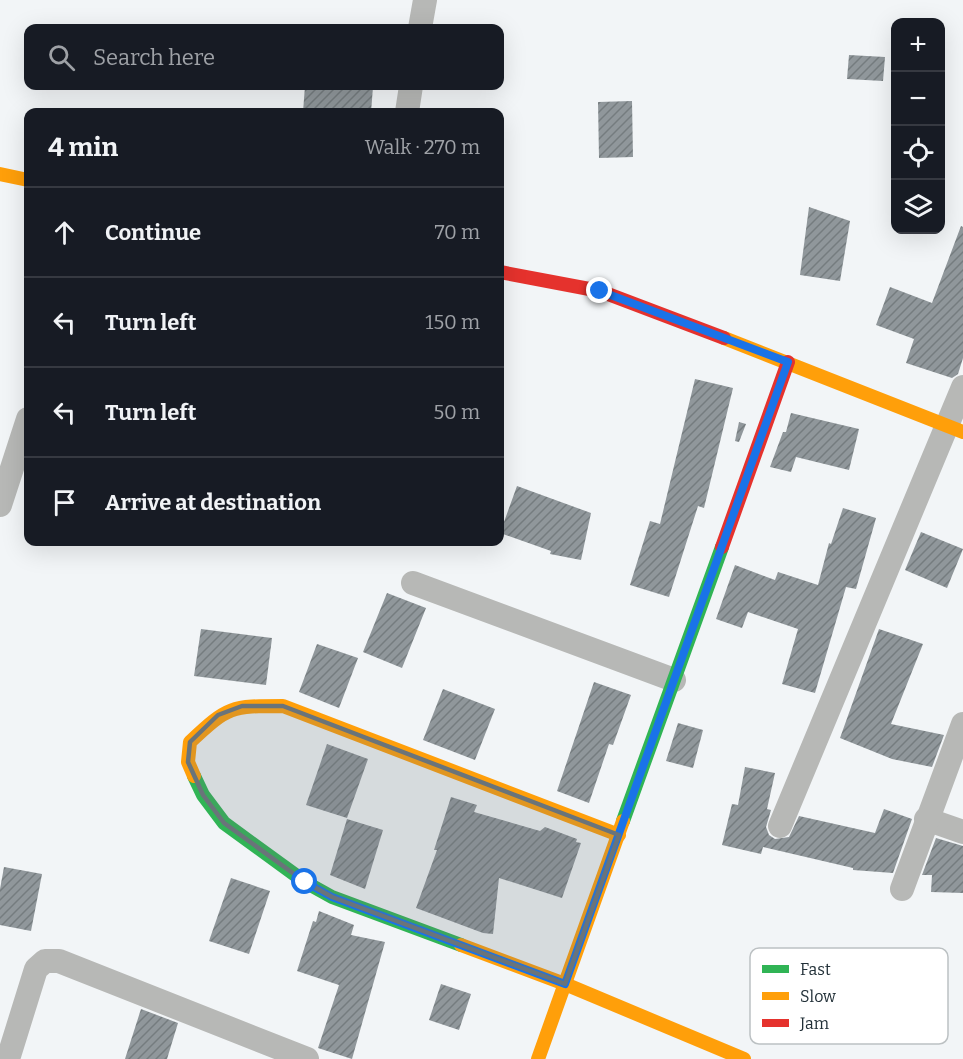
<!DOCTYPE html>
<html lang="en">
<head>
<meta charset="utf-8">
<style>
  body { margin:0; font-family:Bitter,serif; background:#20242c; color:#f1f3f6 }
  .controls { position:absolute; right:18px; top:18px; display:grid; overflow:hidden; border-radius:12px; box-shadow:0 6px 24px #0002 }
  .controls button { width:54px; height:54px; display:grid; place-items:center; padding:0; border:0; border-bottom:2px solid #363941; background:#171b24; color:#f1f3f6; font:30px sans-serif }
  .stop { position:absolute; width:18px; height:18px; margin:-14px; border:4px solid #1a73e8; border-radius:50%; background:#fff }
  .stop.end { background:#1a73e8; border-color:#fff; box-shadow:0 2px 6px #0008 }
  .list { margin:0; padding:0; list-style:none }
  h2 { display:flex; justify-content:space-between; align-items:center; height:78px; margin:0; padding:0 24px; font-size:26px }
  h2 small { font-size:20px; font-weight:400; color:#9ea1a6 }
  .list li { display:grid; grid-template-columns:39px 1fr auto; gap:18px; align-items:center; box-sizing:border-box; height:90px; padding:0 24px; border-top:2px solid #363941 }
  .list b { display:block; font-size:22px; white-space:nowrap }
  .list em { font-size:20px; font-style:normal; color:#9ea1a6 }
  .icon { flex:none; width:33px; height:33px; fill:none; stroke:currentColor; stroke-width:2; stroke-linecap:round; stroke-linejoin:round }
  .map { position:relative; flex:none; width:963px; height:1059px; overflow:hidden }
  .search { position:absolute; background:#171b24; box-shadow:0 6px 24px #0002; left:24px; top:24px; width:480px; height:66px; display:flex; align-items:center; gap:15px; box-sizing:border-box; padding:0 21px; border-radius:12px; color:#9ea1a6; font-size:22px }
  .panel { position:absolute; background:#171b24; box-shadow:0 6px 24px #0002; left:24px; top:108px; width:480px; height:438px; border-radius:12px }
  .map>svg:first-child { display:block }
  .building { fill:url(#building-hatch) }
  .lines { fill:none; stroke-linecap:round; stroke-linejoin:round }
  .street { stroke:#b7b8b6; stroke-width:24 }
  .fast { stroke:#30b455; stroke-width:14 }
  .slow { stroke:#ff9f0a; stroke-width:14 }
  .jam { stroke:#e5322d; stroke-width:14 }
  .route { stroke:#1a73e8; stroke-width:8 }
  .marked { fill:#6a747a; fill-opacity:0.2; stroke:#6a747a; stroke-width:4.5; stroke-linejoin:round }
  .key { fill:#fff; stroke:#bcc1c3; stroke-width:1.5 }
  .key-label { font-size:16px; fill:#212f37 }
</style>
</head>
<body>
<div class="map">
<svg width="963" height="1059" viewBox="0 0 963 1059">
  <defs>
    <pattern id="building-hatch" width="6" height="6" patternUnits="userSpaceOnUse" patternTransform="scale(1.5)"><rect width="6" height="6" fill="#90979b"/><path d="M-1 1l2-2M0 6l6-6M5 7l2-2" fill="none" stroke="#757c7f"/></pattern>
  </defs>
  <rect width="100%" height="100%" fill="#f2f5f7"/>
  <g class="building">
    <path d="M849,55L885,57L883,81L847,79Z"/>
    <path d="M305,86L373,87L371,112H303Z"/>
    <path d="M632,101L633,157L599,158L598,102Z"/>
    <path d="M809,207L850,221L840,281L800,275Z"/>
    <path d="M961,226L963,227V358L958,374L952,378L906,363L914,339L876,325L890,287L932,303Z"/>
    <path d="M695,379L733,388L704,508L698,506L669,597L630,585L650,521L660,524Z"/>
    <path d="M791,413L859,429L849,470L796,457L791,472L770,467L783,432H786Z"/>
    <path d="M739,422L746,424L739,442L735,441Z"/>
    <path d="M517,486L591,513L581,560L550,554L551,551L500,533Z"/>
    <path d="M843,508L876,518L856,589L846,587L815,693L782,684L798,629L748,612L742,628L716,619L735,565L775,580L778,572L818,585L829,543L831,544Z"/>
    <path d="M921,532L963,549L947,588L905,570Z"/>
    <path d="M387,593L426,608L402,668L363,652Z"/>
    <path d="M201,629L272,638L266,685L194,676Z"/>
    <path d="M879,629L923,644L891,724L944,735L932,767L892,759L840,738Z"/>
    <path d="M317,644L358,658L339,708L299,692Z"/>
    <path d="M594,682L631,695L613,745L609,744L589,803L557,791Z"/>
    <path d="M443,689L495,709L475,760L423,740Z"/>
    <path d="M678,723L703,730L693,768L666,761Z"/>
    <path d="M327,744L368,759L347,818L306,805Z"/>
    <path d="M745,767L775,773L767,809L771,810L766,827L769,835L775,839L789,837L799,816L875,833L884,809L912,819L893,873L853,870V868L763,847L761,854L722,845L732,804L738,805Z"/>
    <path d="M451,797L477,805L474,812L540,831L545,827L577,839L576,842L581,843L562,898L499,878L493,934L483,933L416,908L437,850H434Z"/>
    <path d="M347,819L383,830L365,889L330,875Z"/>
    <path d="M936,838L963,846V893L931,892L932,875H922Z"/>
    <path d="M4,867L42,874L31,931L0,925V889Z"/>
    <path d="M231,878L270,891L249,954L209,941Z"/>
    <path d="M319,911L354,925L351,935L385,942L352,1059L318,1048L339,985L297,971L313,921L316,922Z"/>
    <path d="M441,984L471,994L459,1030L429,1020Z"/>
    <path d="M141,1009L178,1023L167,1059H125Z"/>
  </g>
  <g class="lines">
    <g class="street">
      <path d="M420,28L425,0"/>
      <path d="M407,112L411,86"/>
      <path d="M0,505L28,419"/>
      <path d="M413,583L674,680"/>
      <path d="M926,819L963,832"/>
      <path d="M780,826L963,387"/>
      <path d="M902,889L963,724"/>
      <path d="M8,1059L36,969L45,961H59L307,1059"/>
    </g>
    <g class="fast">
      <path d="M194,776L203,795L224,823L305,882L332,897L461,945"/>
      <path d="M623,821L722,547"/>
    </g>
    <g class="slow">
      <path d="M0,174L28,180"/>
      <path d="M724,338L963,432"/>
      <path d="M194,776L188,762L190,742C228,706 231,706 283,706L619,835"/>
      <path d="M461,945L565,984L744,1059"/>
      <path d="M538,1059L623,821"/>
    </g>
    <g class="jam">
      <path d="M500,272L600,291L724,338"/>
      <path d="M722,547L788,362"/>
    </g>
  </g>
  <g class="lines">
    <path class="route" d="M305,882L332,897L565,984L788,362L600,291"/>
  </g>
  <path class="marked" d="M242,706H283L619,835L565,984L332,897L305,882L224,823L203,795L188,762L190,742L218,715Z"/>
  <rect x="750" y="948" width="198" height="96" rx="9" class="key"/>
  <rect x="762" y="965" width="27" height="8" fill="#30b455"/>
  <rect x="762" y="992" width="27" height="8" fill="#ff9f0a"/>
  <rect x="762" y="1019" width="27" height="8" fill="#e5322d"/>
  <g class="key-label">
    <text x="800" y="975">Fast</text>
    <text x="800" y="1002">Slow</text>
    <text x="800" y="1029">Jam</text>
  </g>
</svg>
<div class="controls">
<button>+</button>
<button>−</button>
<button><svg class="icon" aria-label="locate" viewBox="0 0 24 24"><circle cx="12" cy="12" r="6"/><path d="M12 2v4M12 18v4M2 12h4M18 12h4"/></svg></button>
<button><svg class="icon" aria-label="layers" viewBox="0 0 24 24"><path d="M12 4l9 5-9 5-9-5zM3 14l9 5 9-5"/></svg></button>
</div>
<div class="stop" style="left:305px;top:882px"></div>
<div class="stop end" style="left:600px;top:291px"></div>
<div class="search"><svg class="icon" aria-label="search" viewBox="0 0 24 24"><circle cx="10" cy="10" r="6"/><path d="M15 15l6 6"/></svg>Search here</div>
<section class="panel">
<h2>4 min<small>Walk · 270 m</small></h2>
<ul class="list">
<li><svg class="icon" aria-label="ahead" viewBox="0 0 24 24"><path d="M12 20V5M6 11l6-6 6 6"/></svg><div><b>Continue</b></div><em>70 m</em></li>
<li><svg class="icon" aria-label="left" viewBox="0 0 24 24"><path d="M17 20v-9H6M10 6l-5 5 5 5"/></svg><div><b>Turn left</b></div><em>150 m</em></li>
<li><svg class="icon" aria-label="left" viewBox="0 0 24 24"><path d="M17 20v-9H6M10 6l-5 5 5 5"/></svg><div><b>Turn left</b></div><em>50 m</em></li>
<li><svg class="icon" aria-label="arrive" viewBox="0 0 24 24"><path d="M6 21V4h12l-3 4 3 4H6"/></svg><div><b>Arrive at destination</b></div></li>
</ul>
</section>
</div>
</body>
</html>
